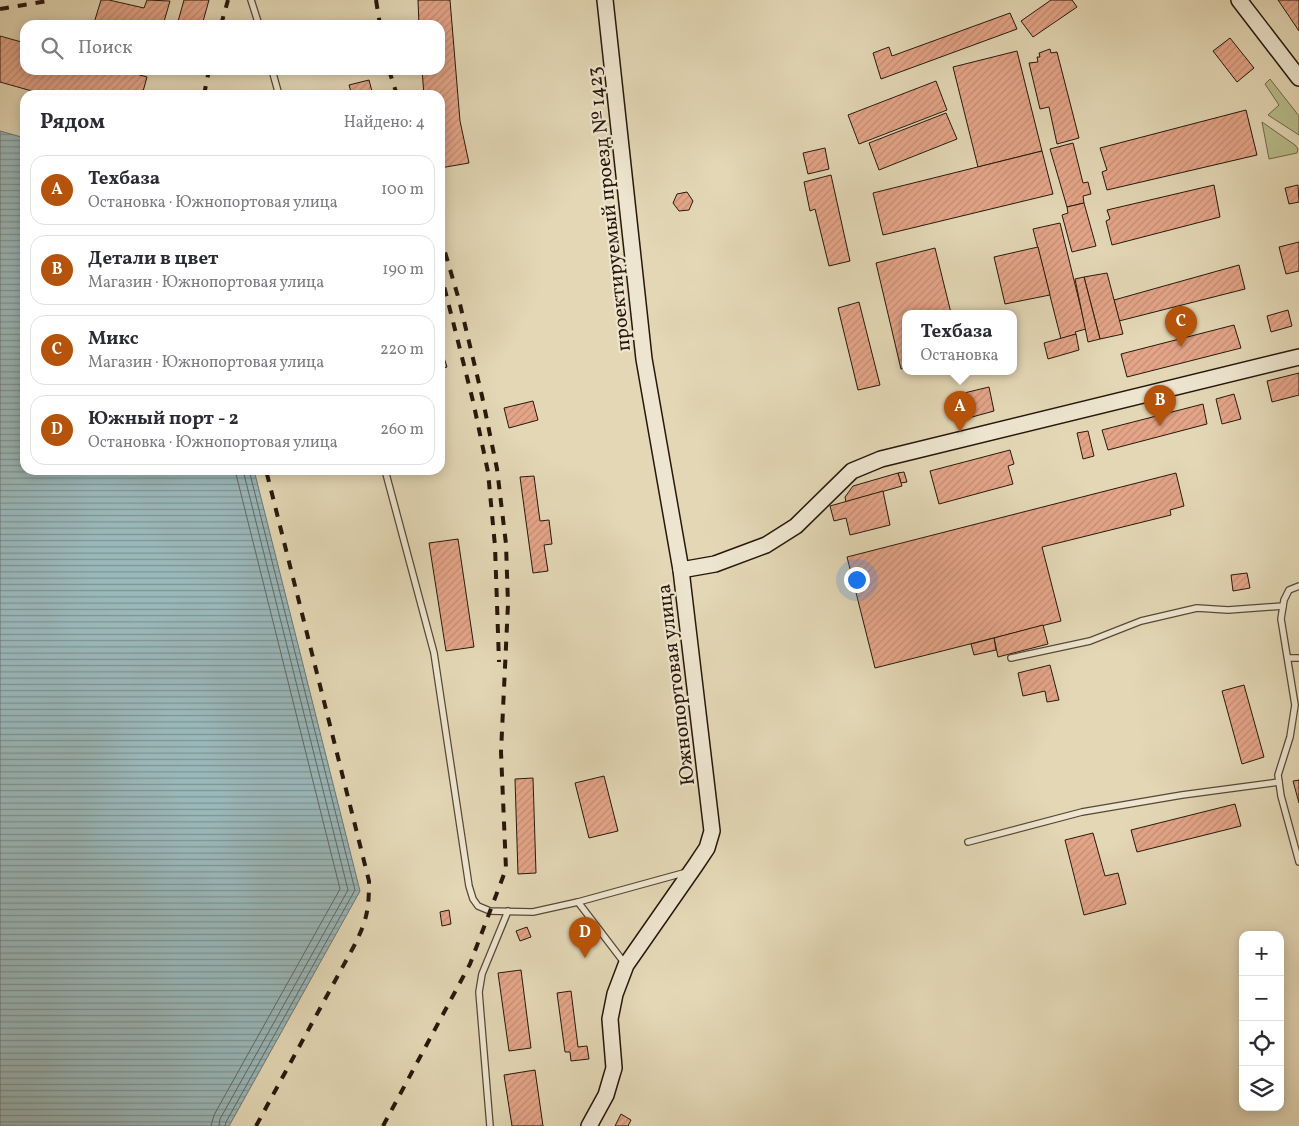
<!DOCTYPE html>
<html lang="ru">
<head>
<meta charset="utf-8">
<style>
  body { margin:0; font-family:Vollkorn,serif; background:#f7f7f7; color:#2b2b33 }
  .controls { position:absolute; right:15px; bottom:15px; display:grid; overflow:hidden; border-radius:10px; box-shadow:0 2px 12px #0003 }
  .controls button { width:45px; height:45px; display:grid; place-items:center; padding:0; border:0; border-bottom:1px solid #e1e1e2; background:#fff; color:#2b2b33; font:25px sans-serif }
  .you { position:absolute; left:856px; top:579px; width:18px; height:18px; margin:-12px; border:4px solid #fff; border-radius:50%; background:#1a73e8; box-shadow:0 0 0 8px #1a73e833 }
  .badge { display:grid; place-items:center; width:32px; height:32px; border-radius:50%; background:#b45309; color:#fff; font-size:16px; font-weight:700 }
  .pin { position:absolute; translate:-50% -41px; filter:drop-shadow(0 1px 2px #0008) }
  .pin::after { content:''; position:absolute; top:26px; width:18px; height:15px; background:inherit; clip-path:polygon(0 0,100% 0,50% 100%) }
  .popup { position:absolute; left:902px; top:310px; width:115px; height:65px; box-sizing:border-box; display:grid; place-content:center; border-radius:10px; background:#fff; filter:drop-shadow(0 1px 4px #0005); font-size:16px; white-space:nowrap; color:#7c7c81 }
  .popup b { font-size:19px; color:#2b2b33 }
  .popup::after { content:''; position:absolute; left:50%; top:100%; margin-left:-10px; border:10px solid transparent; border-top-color:#fff }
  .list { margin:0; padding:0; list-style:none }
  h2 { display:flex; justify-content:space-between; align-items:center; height:65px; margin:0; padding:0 20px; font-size:21px }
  h2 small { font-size:16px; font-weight:400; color:#7c7c81 }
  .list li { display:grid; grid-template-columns:32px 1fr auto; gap:15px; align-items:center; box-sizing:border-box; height:70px; margin:0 10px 10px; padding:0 10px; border:1px solid #e1e1e2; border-radius:15px }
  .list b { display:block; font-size:19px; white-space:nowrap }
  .list p { margin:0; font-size:16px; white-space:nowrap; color:#7c7c81 }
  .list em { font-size:16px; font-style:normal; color:#7c7c81 }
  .icon { flex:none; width:28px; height:28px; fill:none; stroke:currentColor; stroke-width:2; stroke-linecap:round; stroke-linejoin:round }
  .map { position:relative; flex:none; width:1299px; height:1126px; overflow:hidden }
  .search { position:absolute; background:#fff; box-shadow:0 2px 12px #0003; left:20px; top:20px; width:425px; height:55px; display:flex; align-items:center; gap:12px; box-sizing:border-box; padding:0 18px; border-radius:15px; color:#7c7c81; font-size:19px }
  .panel { position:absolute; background:#fff; box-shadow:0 2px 12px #0003; left:20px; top:90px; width:425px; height:385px; border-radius:15px }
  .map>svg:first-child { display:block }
  .grass { fill:#b8bd8b; stroke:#706a4c }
  .water { fill:url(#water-rules); stroke:#6c7774 }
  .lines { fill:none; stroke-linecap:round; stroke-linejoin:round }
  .shore { stroke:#606862; stroke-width:1 }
  .building { fill:url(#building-hatch); stroke:#27180c }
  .lane-casing { stroke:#564836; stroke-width:8 }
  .secondary-casing { stroke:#27180c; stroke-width:18 }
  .lane { stroke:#ede5cf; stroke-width:5.5 }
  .secondary { stroke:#ede5cf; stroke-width:15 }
  .rail { stroke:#27180c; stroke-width:4; stroke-dasharray:9 9; stroke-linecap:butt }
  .labels { text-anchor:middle; stroke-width:4.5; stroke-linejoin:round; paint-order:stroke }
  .street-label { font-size:20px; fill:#27180c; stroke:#ede5cf }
</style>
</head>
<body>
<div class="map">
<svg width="1299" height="1126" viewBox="0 0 1299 1126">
  <defs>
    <pattern id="water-rules" width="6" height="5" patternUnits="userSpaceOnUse" patternTransform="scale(1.25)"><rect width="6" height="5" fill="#9ab7b9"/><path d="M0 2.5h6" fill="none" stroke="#7e9495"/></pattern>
    <pattern id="building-hatch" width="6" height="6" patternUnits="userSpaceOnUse" patternTransform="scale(1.25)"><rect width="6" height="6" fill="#e4a588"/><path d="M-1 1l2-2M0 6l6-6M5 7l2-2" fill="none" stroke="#c48d74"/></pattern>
  </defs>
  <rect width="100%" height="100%" fill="#e3d7b5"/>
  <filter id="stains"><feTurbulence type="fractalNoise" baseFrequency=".004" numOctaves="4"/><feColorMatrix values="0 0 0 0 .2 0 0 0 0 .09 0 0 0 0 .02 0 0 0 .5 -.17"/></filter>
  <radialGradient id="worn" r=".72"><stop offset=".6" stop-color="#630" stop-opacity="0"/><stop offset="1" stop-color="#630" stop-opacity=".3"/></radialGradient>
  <g class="grass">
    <path d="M1270,79L1299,116V135L1268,115L1279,105L1265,84Z"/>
    <path d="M1262,122L1295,145L1298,149L1297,153L1269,159Z"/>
  </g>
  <path class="water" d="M0,131L25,138V470H254L360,891L229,1126H0Z"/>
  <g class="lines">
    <g class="shore">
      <path d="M211,1126L214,1115L340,889L235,470"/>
      <path d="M219,1126L220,1119L348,890L243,470"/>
      <path d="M225,1126L226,1122L355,890L249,470"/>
    </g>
  </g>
  <g class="building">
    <path d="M101,0H109L144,8L147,0L170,1L163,25H101L94,23Z"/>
    <path d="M184,0H209L202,25H177Z"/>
    <path d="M418,0H450L460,121L469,163L440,168V95H424L422,70H440V25H419Z"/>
    <path d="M1051,0H1072L1077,7L1033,37L1021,21Z"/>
    <path d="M1278,0H1299V31Z"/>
    <path d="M1010,13L1017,29L881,79L873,53L889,47L892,56Z"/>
    <path d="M0,36L25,43V70H122L147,77L142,95H46L0,82Z"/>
    <path d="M1230,38L1254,68L1237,82L1213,51Z"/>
    <path d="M1050,49L1051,53L1057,52L1079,138L1057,144L1049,107L1040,109L1029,63L1038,62L1037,57H1040L1039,53Z"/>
    <path d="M1017,51L1042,151L978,167L953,67Z"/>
    <path d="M369,80L373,95H352L349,85Z"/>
    <path d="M936,81L947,110L859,144L848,115Z"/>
    <path d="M1246,110L1257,155L1107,190L1102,172L1107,170L1100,148Z"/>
    <path d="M946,113L957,139L879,170L869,143Z"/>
    <path d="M1073,143L1083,183L1088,182L1091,194L1083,196L1084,203L1067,207L1050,149Z"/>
    <path d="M825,148L829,169L808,174L803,153Z"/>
    <path d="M1042,151L1053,194L883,235L873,193Z"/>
    <path d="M831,175L850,261L829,266L815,209L810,211L804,182Z"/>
    <path d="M1214,185L1220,217L1112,245L1106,221L1110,219L1107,210Z"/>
    <path d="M1298,185L1299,202L1289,204L1285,188Z"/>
    <path d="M687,192L693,201L689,210L679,211L673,203L677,194Z"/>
    <path d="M1084,203L1096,246L1072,252L1062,215L1068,213L1067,207Z"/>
    <path d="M1060,223L1086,329L1075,332L1076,334L1061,339L1033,229Z"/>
    <path d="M1299,242V271L1286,274L1279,247Z"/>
    <path d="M1038,247L1050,295L1005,304L994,257Z"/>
    <path d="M935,248L951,313H906V368L901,369L876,263Z"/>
    <path d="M1239,265L1245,289L1119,321L1114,300Z"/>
    <path d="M1107,273L1123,334L1100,339L1084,277Z"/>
    <path d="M1084,277L1100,339L1088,342L1075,279Z"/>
    <path d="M859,302L880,385L858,390L838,308Z"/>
    <path d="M1288,310L1292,326L1271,332L1267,316Z"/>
    <path d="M1234,325L1241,348L1127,377L1121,354Z"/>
    <path d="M1076,334L1079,350L1048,359L1044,343Z"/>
    <path d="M440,345L447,367L440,369Z"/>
    <path d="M1299,373V395L1272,402L1267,381Z"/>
    <path d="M989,387L994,411L961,420L956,395Z"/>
    <path d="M1234,394L1241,419L1222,424L1216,399Z"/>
    <path d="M533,401L538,420L509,428L504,408Z"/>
    <path d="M1203,404L1207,424L1108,450L1102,430Z"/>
    <path d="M1088,431L1094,456L1083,459L1077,433Z"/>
    <path d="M1010,450L1014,464L1008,466L1013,484L939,504L930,471Z"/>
    <path d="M904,472L907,482L901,483L898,473Z"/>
    <path d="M898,473L902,486L846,502L845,497L853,486Z"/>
    <path d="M1176,473L1184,506L1170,510L1171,515L1042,547L1061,621L875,668L847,557Z"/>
    <path d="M534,476L540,521L549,520L552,544L544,545L548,571L533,573L520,477Z"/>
    <path d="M883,491L890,525L850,535L846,518L834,521L830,506Z"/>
    <path d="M458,539L474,647L446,651L429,543Z"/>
    <path d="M1247,573L1250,588L1233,591L1231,575Z"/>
    <path d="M1043,625L1048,644L998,657L994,638Z"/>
    <path d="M994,638L996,650L974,655L971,644Z"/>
    <path d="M1050,665L1059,700L1047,702L1045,691L1023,696L1018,673Z"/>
    <path d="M1244,685L1264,757L1242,764L1222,691Z"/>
    <path d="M604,776L618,831L589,838L575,783Z"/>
    <path d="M533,778L536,873L518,874L515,779Z"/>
    <path d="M1299,780V803L1293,781Z"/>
    <path d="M1235,804L1241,826L1137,852L1131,830Z"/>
    <path d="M1093,833L1105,876L1118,873L1126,904L1084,915L1065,840Z"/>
    <path d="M449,910L451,924L442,926L440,912Z"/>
    <path d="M527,927L531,937L520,941L516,931Z"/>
    <path d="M521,970L531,1048L509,1051L498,973Z"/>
    <path d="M571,991L578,1047L587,1046L589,1059L571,1061L570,1052H565L557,993Z"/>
    <path d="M535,1070L543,1126H512L504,1075Z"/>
    <path d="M621,1114L631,1120L628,1126H615Z"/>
  </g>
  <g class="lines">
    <defs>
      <g id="lane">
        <path d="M251,0L259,25"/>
        <path d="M272,70L279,95"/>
        <path d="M385,470L434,653L469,886L473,899L478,906L490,911L533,912L578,902L626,965"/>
        <path d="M1299,586L1289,590L1284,600L1281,619L1295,705L1290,737L1278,775L1281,796L1299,862"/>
        <path d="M1011,658L1090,641L1141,621L1197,608L1228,610L1283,606"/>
        <path d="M1288,658H1299"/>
        <path d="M968,842L1082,812L1182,795L1279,782"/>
        <path d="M578,902L687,872"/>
        <path d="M490,1126L479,992L482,974L508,911"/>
      </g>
      <g id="secondary">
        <path d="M1239,0L1299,78"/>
        <path d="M681,570L715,564L766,545L796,526L852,471L881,459L1299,357"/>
        <path d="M589,1126L606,1095L611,1078L614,1068L610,1019L615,994L626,965L695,866L707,848L712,831L681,570L644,359L605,0"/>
      </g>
    </defs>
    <use href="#lane" class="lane-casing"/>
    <use href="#secondary" class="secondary-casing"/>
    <use href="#lane" class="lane"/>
    <use href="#secondary" class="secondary"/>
    <g class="rail">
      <path d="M376,0L380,25"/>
      <path d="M0,9L53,0"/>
      <path d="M221,25L228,0"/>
      <path d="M389,70L397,95"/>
      <path d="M204,95L209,70"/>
      <path d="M440,270L473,401L488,472L495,546L499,662"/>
      <path d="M256,1126L354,946C367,920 369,910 369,881L266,470"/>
      <path d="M383,1126L470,964L506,869L501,752L508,604L506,544L497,469L482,396L459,300L440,235"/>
    </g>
  </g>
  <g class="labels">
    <g class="street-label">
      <text transform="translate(608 209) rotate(-96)" y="7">проектируемый проезд № 1423</text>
      <text transform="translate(675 685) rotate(-97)" y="7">Южнопортовая улица</text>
    </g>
  </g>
  <rect width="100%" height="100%" filter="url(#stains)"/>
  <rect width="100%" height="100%" fill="url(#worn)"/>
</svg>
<div class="controls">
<button>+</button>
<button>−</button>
<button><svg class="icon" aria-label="locate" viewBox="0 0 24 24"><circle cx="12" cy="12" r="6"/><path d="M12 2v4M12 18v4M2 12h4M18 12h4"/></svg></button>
<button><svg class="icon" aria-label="layers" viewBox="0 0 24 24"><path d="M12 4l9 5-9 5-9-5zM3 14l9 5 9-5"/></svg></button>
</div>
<div class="you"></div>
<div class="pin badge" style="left:960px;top:432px">A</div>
<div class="popup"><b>Техбаза</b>Остановка</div>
<div class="pin badge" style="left:1160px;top:426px">B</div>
<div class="pin badge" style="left:1181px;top:347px">C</div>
<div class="pin badge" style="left:585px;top:958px">D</div>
<div class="search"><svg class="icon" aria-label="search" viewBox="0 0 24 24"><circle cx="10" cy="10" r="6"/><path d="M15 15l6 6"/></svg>Поиск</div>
<section class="panel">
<h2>Рядом<small>Найдено: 4</small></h2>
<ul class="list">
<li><span class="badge">A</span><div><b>Техбаза</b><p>Остановка · Южнопортовая улица</p></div><em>100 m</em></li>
<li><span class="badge">B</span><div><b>Детали в цвет</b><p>Магазин · Южнопортовая улица</p></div><em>190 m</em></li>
<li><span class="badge">C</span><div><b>Микс</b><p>Магазин · Южнопортовая улица</p></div><em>220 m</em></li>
<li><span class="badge">D</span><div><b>Южный порт - 2</b><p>Остановка · Южнопортовая улица</p></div><em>260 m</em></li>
</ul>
</section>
</div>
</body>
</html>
